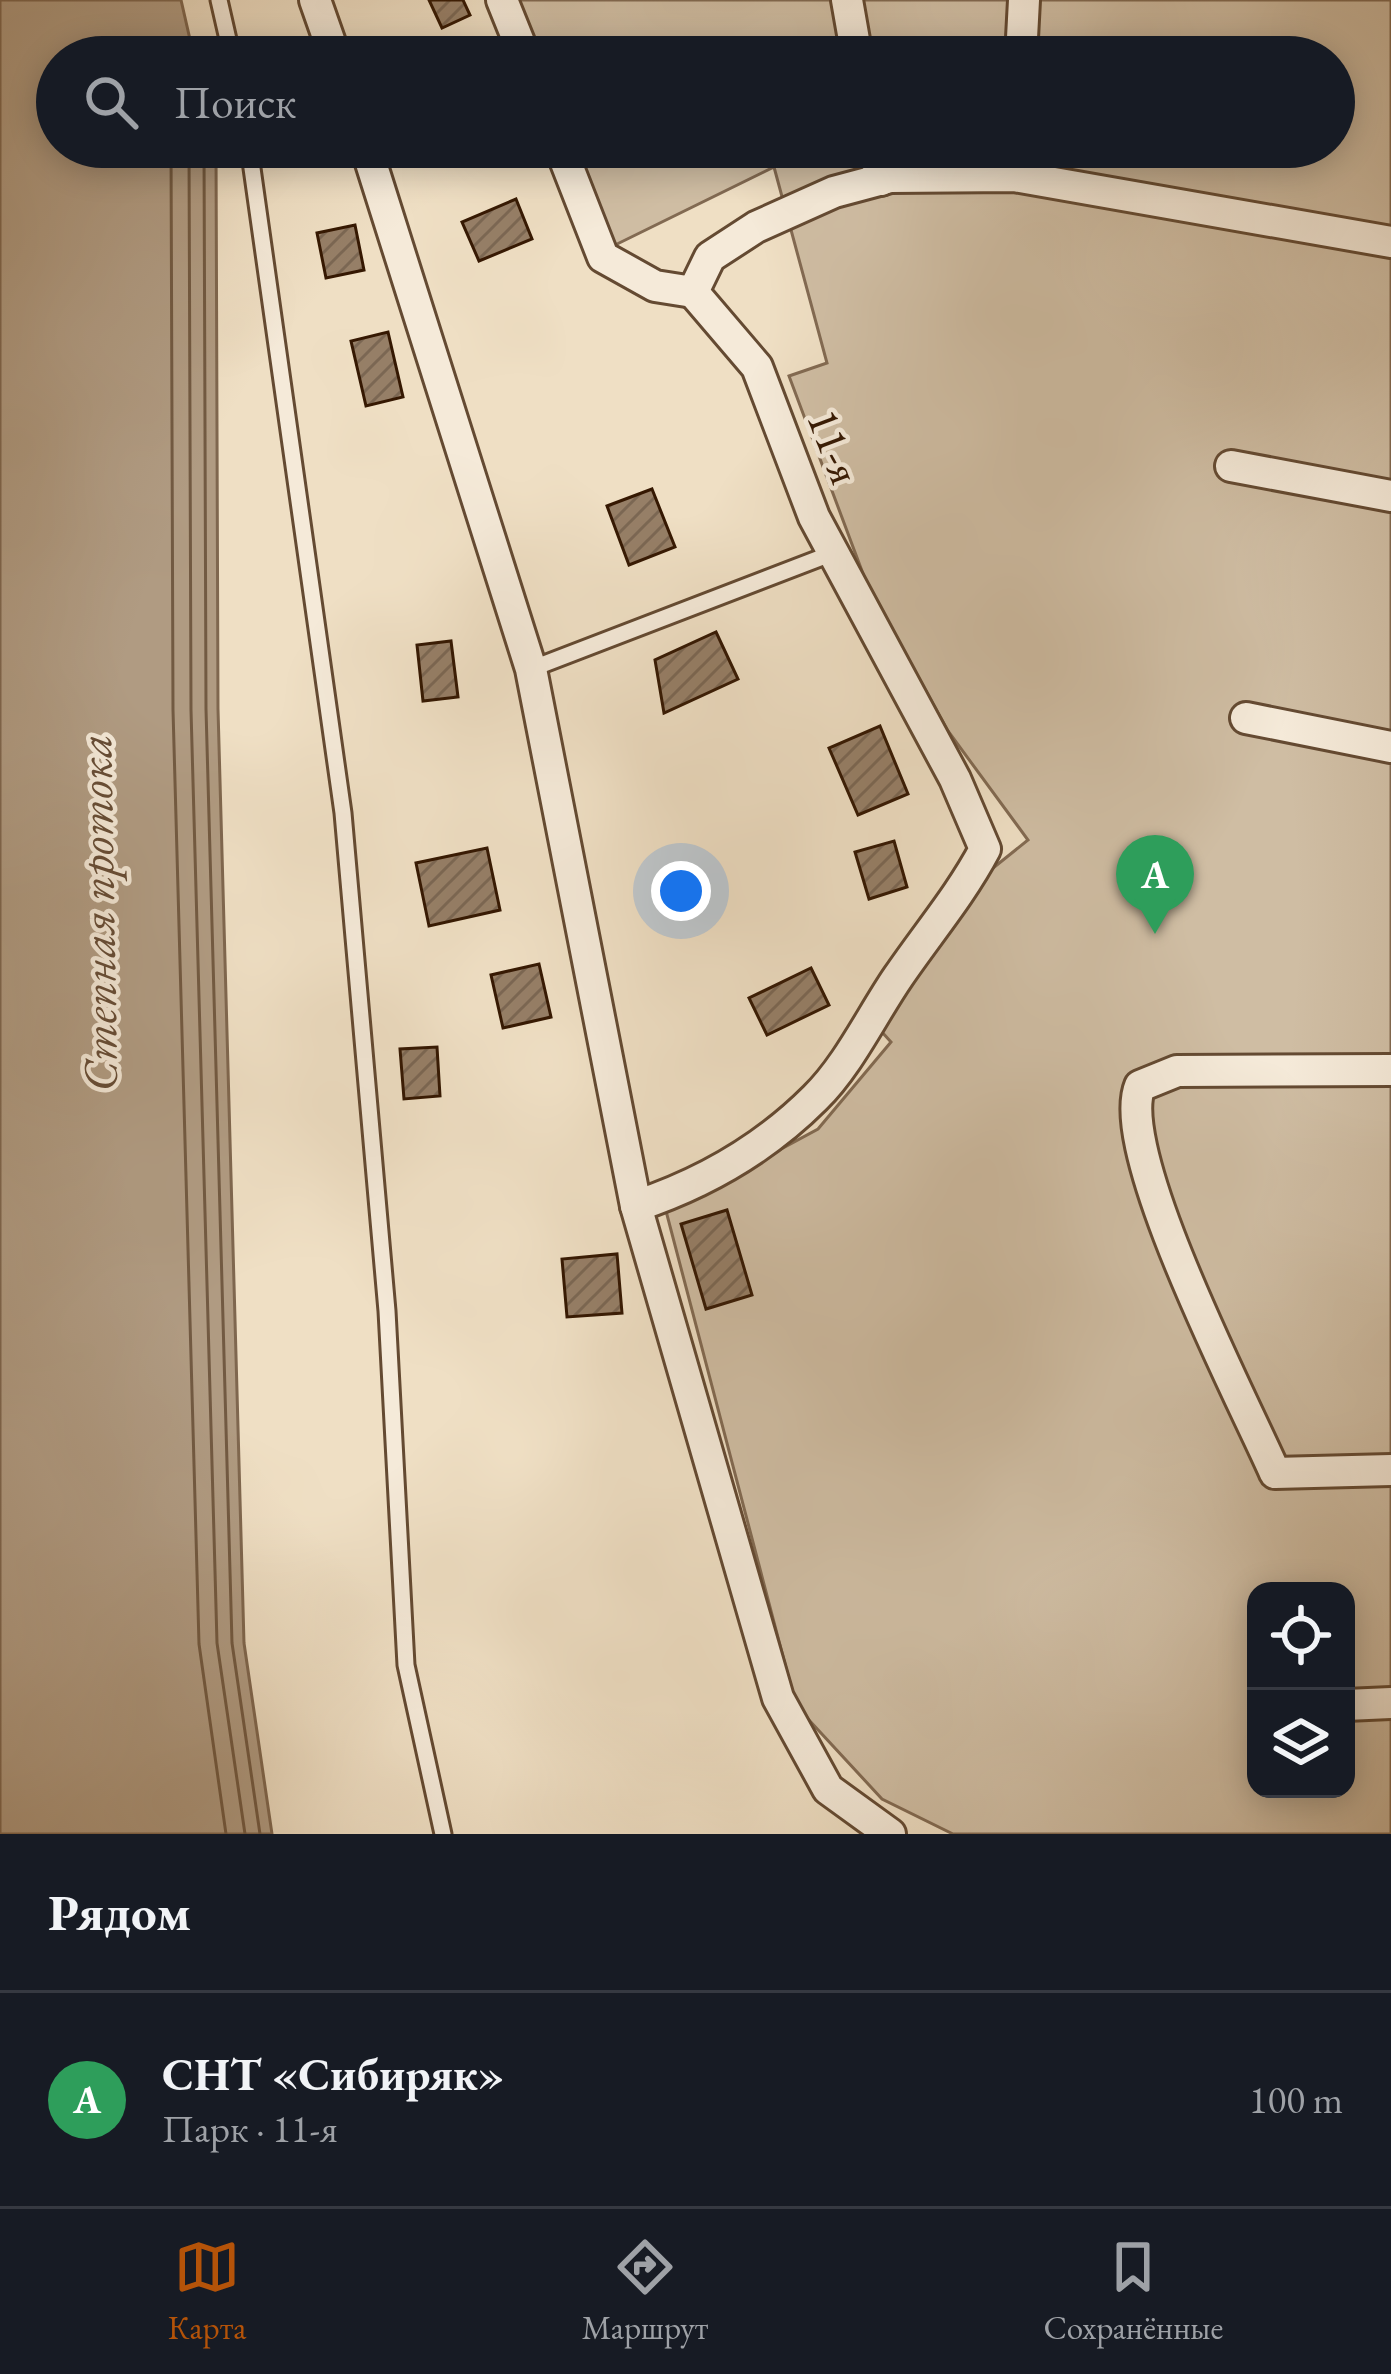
<!DOCTYPE html>
<html lang="ru">
<head>
<meta charset="utf-8">
<style>
  body { margin:0; font-family:"EB Garamond",serif; background:#242831; color:#f1f3f6 }
  .controls { position:absolute; right:36px; bottom:36px; display:grid; overflow:hidden; border-radius:24px; box-shadow:0 6px 30px #0003 }
  .controls button { width:108px; height:108px; display:grid; place-items:center; padding:0; border:0; border-bottom:3px solid #363941; background:#171b24; color:#f1f3f6; font:60px sans-serif }
  .you { position:absolute; left:681px; top:891px; width:42px; height:42px; margin:-30px; border:9px solid #fff; border-radius:50%; background:#1a73e8; box-shadow:0 0 0 18px #1a73e833 }
  .badge { display:grid; place-items:center; width:78px; height:78px; border-radius:50%; background:#b45309; color:#fff; font-size:39px; font-weight:700 }
  .pin { position:absolute; translate:-50% -99px; filter:drop-shadow(0 3px 6px #0008) }
  .pin::after { content:''; position:absolute; top:63px; width:42px; height:36px; background:inherit; clip-path:polygon(0 0,100% 0,50% 100%) }
  .list { margin:0; padding:0; list-style:none }
  h2 { display:flex; justify-content:space-between; align-items:center; height:156px; margin:0; padding:0 48px; font-size:51px }
  h2 small { font-size:39px; font-weight:400; color:#9ea1a6 }
  .list li { display:grid; grid-template-columns:78px 1fr auto; gap:36px; align-items:center; box-sizing:border-box; height:216px; padding:0 48px; border-top:3px solid #363941 }
  .list b { display:block; font-size:45px; white-space:nowrap }
  .list p { margin:0; font-size:39px; white-space:nowrap; color:#9ea1a6 }
  .list em { font-size:39px; font-style:normal; color:#9ea1a6 }
  .icon { flex:none; width:66px; height:66px; fill:none; stroke:currentColor; stroke-width:2; stroke-linecap:round; stroke-linejoin:round }
  .map { position:relative; flex:none; width:1391px; height:1834px; overflow:hidden }
  .search { position:absolute; background:#171b24; box-shadow:0 6px 30px #0003; left:36px; right:36px; top:36px; height:132px; display:flex; align-items:center; gap:30px; box-sizing:border-box; padding:0 42px; border-radius:66px; color:#9ea1a6; font-size:45px }
  .sheet { height:372px; background:#171b24 }
  nav { display:flex; justify-content:space-around; align-items:center; box-sizing:border-box; height:168px; border-top:3px solid #363941; background:#171b24; font-size:33px; color:#9ea1a6 }
  nav a { display:grid; justify-items:center; gap:6px }
  nav .on { color:#b45309 }
  .map>svg:first-child { display:block }
  .green { fill:#cfbda3; stroke:#826a52; stroke-width:3; fill-rule:evenodd }
  .water { fill:#b09b82; stroke:#7f674f; stroke-width:3 }
  .lines { fill:none; stroke-linecap:round; stroke-linejoin:round }
  .shore { stroke:#725a42; stroke-width:3 }
  .building { fill:url(#building-hatch); stroke:#351802; stroke-width:3 }
  .service-casing { stroke:#644a32; stroke-width:21 }
  .minor-casing { stroke:#644a32; stroke-width:36 }
  .service { stroke:#f5ead9; stroke-width:15 }
  .minor { stroke:#f5ead9; stroke-width:30 }
  .labels { text-anchor:middle; stroke-width:9; stroke-linejoin:round; paint-order:stroke }
  .street-label { font-size:45px; fill:#351802; stroke:#f5ead9 }
  .water-label { font-size:48px; font-style:italic; fill:#664c35; stroke:#f5ead9 }
</style>
</head>
<body>
<div class="map">
<svg width="1391" height="1834" viewBox="0 0 1391 1834">
  <defs>
    <pattern id="building-hatch" width="6" height="6" patternUnits="userSpaceOnUse" patternTransform="scale(3)"><rect width="6" height="6" fill="#967f67"/><path d="M-1 1l2-2M0 6l6-6M5 7l2-2" fill="none" stroke="#7b6753"/></pattern>
  </defs>
  <rect width="100%" height="100%" fill="#efdfc4"/>
  <filter id="stains"><feTurbulence type="fractalNoise" baseFrequency=".00167" numOctaves="4"/><feColorMatrix values="0 0 0 0 .2 0 0 0 0 .09 0 0 0 0 .02 0 0 0 .5 -.17"/></filter>
  <radialGradient id="worn" r=".72"><stop offset=".6" stop-color="#630" stop-opacity="0"/><stop offset="1" stop-color="#630" stop-opacity=".3"/></radialGradient>
  <path class="green" d="M516,0H1391V1834H953L882,1799L796,1706L666,1211L818,1129L891,1042L872,1021L937,913L1028,840L948,731L868,587L789,376L827,363L774,167L611,247L573,147H1334V57H538ZM1256,1591H1346V1789H1256Z"/>
  <path class="water" d="M0,0H181L194,57H57V147L216,148L218,709L244,1643L272,1834H0Z"/>
  <g class="lines">
    <g class="shore">
      <path d="M171,147L173,710L199,1644L226,1834"/>
      <path d="M189,147L191,710L217,1643L245,1834"/>
      <path d="M204,147L206,709L232,1643L260,1834"/>
    </g>
  </g>
  <g class="building">
    <path d="M429,0H463L470,15L442,28Z"/>
    <path d="M516,199L532,239L479,261L462,222Z"/>
    <path d="M355,225L364,270L326,278L317,233Z"/>
    <path d="M388,332L403,397L366,406L351,341Z"/>
    <path d="M652,489L675,547L629,565L607,506Z"/>
    <path d="M716,632L738,679L664,713L655,660Z"/>
    <path d="M451,641L458,697L423,701L417,645Z"/>
    <path d="M880,726L908,794L858,815L829,748Z"/>
    <path d="M894,841L907,887L869,899L855,852Z"/>
    <path d="M487,848L500,910L429,926L416,863Z"/>
    <path d="M539,964L551,1017L503,1028L491,975Z"/>
    <path d="M811,968L829,1005L767,1035L749,998Z"/>
    <path d="M437,1047L440,1096L404,1099L400,1049Z"/>
    <path d="M727,1210L752,1295L706,1309L681,1224Z"/>
    <path d="M617,1254L622,1313L567,1317L562,1259Z"/>
  </g>
  <g class="lines">
    <defs>
      <g id="service">
        <path d="M219,0L232,57"/>
        <path d="M249,147L343,813L387,1311L406,1665L443,1834"/>
        <path d="M531,669L833,553"/>
      </g>
      <g id="minor">
        <path d="M315,0L335,57"/>
        <path d="M502,0L525,57"/>
        <path d="M847,0L857,57"/>
        <path d="M1021,57L1024,0"/>
        <path d="M366,147L531,669L636,1206L778,1698L828,1789L890,1834"/>
        <path d="M560,147L603,257L655,286L693,292"/>
        <path d="M874,147L881,180"/>
        <path d="M1231,466L1391,496"/>
        <path d="M1246,718L1391,747"/>
        <path d="M1391,1070L1177,1071L1140,1086C1113,1151 1243,1400 1275,1473L1391,1470"/>
        <path d="M636,1206C702,1184 765,1148 815,1098C848,1066 872,1015 898,977C928,933 960,896 985,849L955,779L814,517L757,367L693,292L710,257L756,227L834,192L890,177L1014,176L1391,242"/>
        <path d="M1346,1705L1391,1703"/>
      </g>
    </defs>
    <use href="#service" class="service-casing"/>
    <use href="#minor" class="minor-casing"/>
    <use href="#service" class="service"/>
    <use href="#minor" class="minor"/>
  </g>
  <g class="labels">
    <g class="street-label">
      <text transform="translate(835 446) rotate(69)" y="16">11-я</text>
    </g>
    <g class="water-label">
      <text transform="translate(97 913) rotate(-91)" y="17">Степная протока</text>
    </g>
  </g>
  <rect width="100%" height="100%" filter="url(#stains)"/>
  <rect width="100%" height="100%" fill="url(#worn)"/>
</svg>
<div class="controls">
<button><svg class="icon" aria-label="locate" viewBox="0 0 24 24"><circle cx="12" cy="12" r="6"/><path d="M12 2v4M12 18v4M2 12h4M18 12h4"/></svg></button>
<button><svg class="icon" aria-label="layers" viewBox="0 0 24 24"><path d="M12 4l9 5-9 5-9-5zM3 14l9 5 9-5"/></svg></button>
</div>
<div class="you"></div>
<div class="pin badge" style="left:1155px;top:934px;background:#2e9e5b">A</div>
<div class="search"><svg class="icon" aria-label="search" viewBox="0 0 24 24"><circle cx="10" cy="10" r="6"/><path d="M15 15l6 6"/></svg>Поиск</div>
</div>
<section class="sheet">
<h2>Рядом<small></small></h2>
<ul class="list">
<li><span class="badge" style="background:#2e9e5b">A</span><div><b>СНТ «Сибиряк»</b><p>Парк · 11-я</p></div><em>100 m</em></li>
</ul>
</section>
<nav>
<a class="on"><svg class="icon" aria-label="map" viewBox="0 0 24 24"><path d="M3 6l6-2 6 2 6-2v14l-6 2-6-2-6 2zM9 4v14M15 6v14"/></svg>Карта</a>
<a><svg class="icon" aria-label="directions" viewBox="0 0 24 24"><path d="M12 3l9 9-9 9-9-9zM9 14v-3h6M13 9l2 2-2 2"/></svg>Маршрут</a>
<a><svg class="icon" aria-label="saved" viewBox="0 0 24 24"><path d="M7 4h10v16l-5-4-5 4z"/></svg>Сохранённые</a>
</nav>
</body>
</html>
